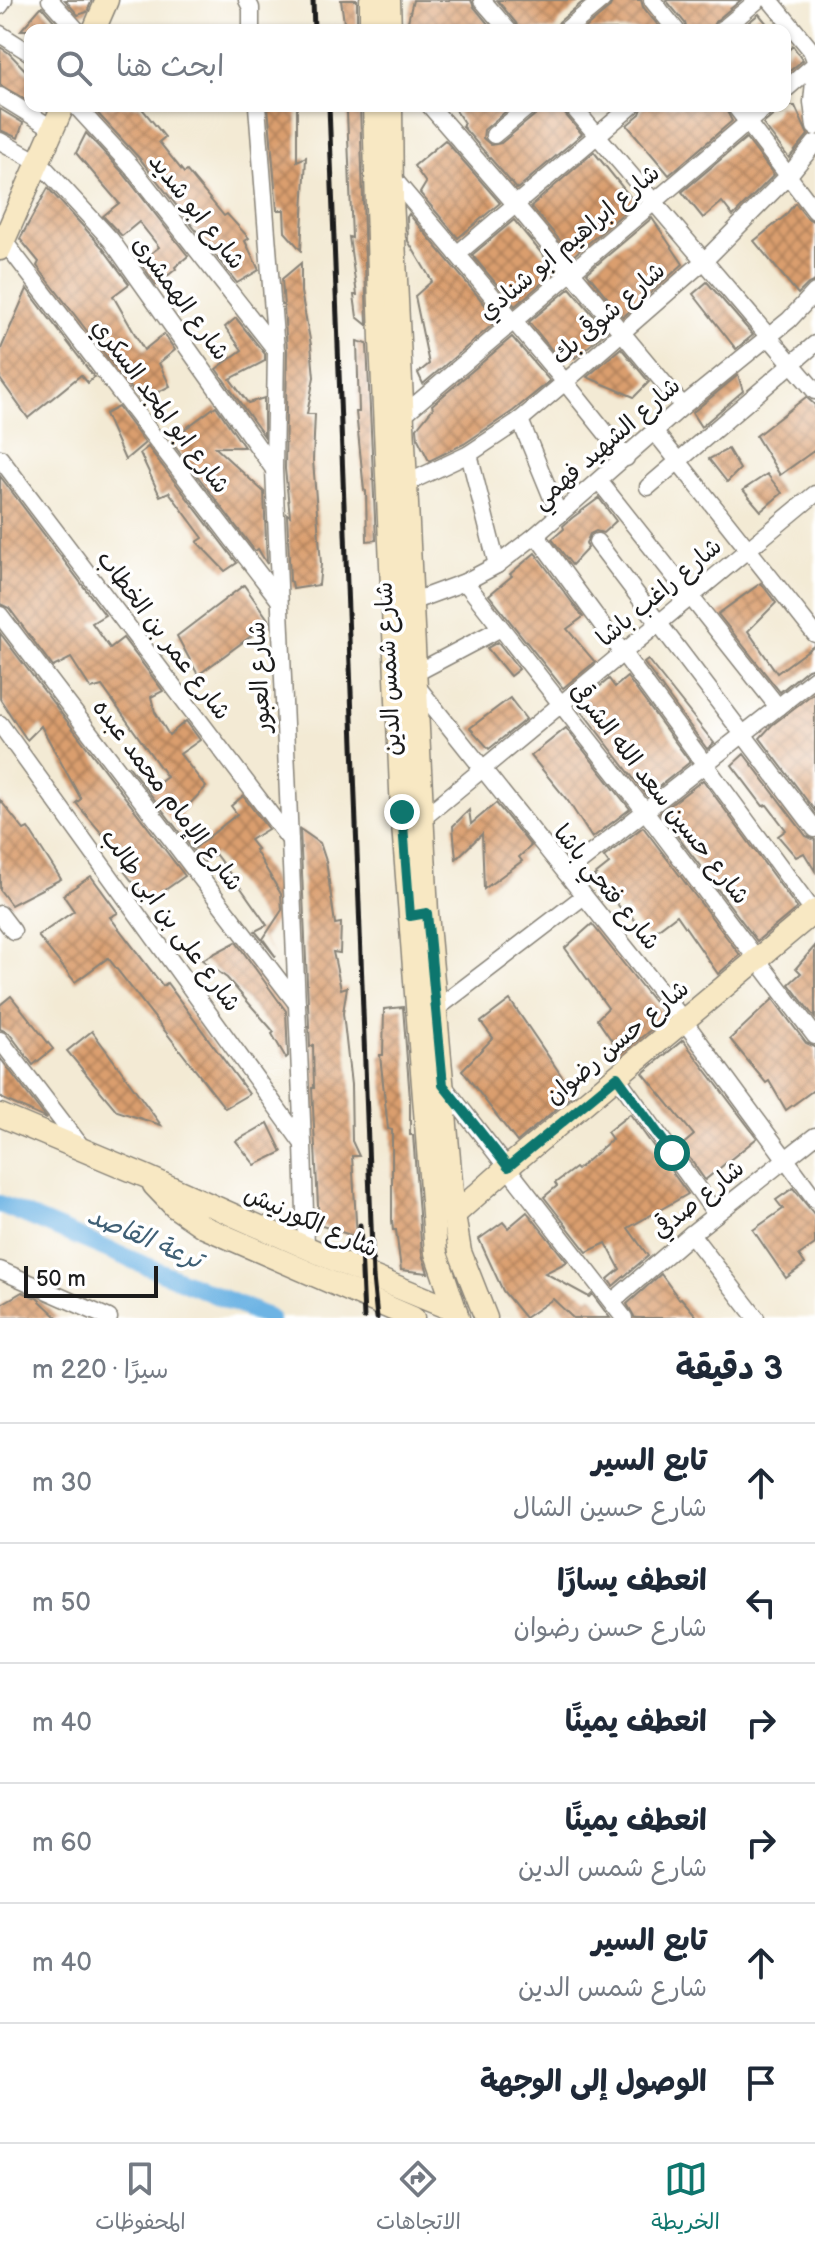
<!DOCTYPE html>
<html lang="ar">
<head>
<meta charset="utf-8">
<style>
  body { margin:0; font-family:"Balsamiq Sans","Playpen Sans Arabic",sans-serif; background:#f2f2f3; color:#1f2937; direction:rtl }
  .scale { position:absolute; left:24px; bottom:20px; width:134px; box-sizing:border-box; padding-left:8px; border:4px solid #1c1c1c; border-top:0; font-size:22px; line-height:28px; white-space:nowrap; color:#1c1c1c; -webkit-text-stroke:6px #fff; paint-order:stroke }
  .stop { position:absolute; width:24px; height:24px; margin:-18px; border:6px solid #0f766e; border-radius:50%; background:#fff }
  .stop.end { background:#0f766e; border-color:#fff; box-shadow:0 2px 8px #0008 }
  .list { margin:0; padding:0; list-style:none }
  h2 { display:flex; justify-content:space-between; align-items:center; height:104px; margin:0; padding:0 32px; font-size:34px }
  h2 small { font-size:26px; font-weight:400; color:#747a83 }
  .list li { display:grid; grid-template-columns:52px 1fr auto; gap:24px; align-items:center; box-sizing:border-box; height:120px; padding:0 32px; border-top:2px solid #e0e1e3 }
  .list b { display:block; font-size:30px; white-space:nowrap }
  .list p { margin:0; font-size:26px; white-space:nowrap; color:#747a83 }
  .list em { font-size:26px; font-style:normal; color:#747a83 }
  .icon { flex:none; width:44px; height:44px; fill:none; stroke:currentColor; stroke-width:2; stroke-linecap:round; stroke-linejoin:round }
  .map { position:relative; flex:none; width:815px; height:1318px; overflow:hidden; direction:ltr }
  .search { position:absolute; background:#fff; box-shadow:0 2px 6px #0004; left:24px; right:24px; top:24px; height:88px; display:flex; align-items:center; gap:20px; box-sizing:border-box; padding:0 28px; border-radius:16px; color:#747a83; font-size:30px }
  .sheet { height:824px; background:#fff }
  nav { display:flex; justify-content:space-around; align-items:center; box-sizing:border-box; height:112px; border-top:2px solid #e0e1e3; background:#fff; font-size:22px; color:#747a83 }
  nav a { display:grid; justify-items:center; gap:4px }
  nav .on { color:#0f766e }
  .map>svg:first-child { display:block }
  .lines { fill:none; stroke-linecap:round; stroke-linejoin:round }
  .canal { stroke:#6db4e4; stroke-width:18 }
  .building { fill:url(#building-cross-hatch) }
  .street-casing { stroke:#888378; stroke-width:19 }
  .secondary-casing { stroke:#888378; stroke-width:25 }
  .street { stroke:#fff; stroke-width:16 }
  .secondary { stroke:#f8e8c3; stroke-width:22 }
  .rail { stroke:#1c1c1c; stroke-width:5 }
  .route { stroke:#0f766e; stroke-width:10 }
  .labels { text-anchor:middle; stroke-width:7; stroke-linejoin:round; paint-order:stroke }
  .street-label { font-size:24px; fill:#1c1c1c; stroke:#fff }
  .water-label { font-size:26px; font-style:italic; fill:#406076; stroke:#fff }
</style>
</head>
<body>
<div class="map">
<svg width="815" height="1318" viewBox="0 0 815 1318">
  <defs>
    <pattern id="building-cross-hatch" width="8" height="8" patternUnits="userSpaceOnUse" patternTransform="scale(2)"><rect width="8" height="8" fill="#da9e6e"/><path d="M0 0l8 8M0 8l8-8" fill="none" stroke="#b0805a"/></pattern>
  </defs>
  <rect width="100%" height="100%" fill="#fff"/>
  <filter id="ink" filterUnits="userSpaceOnUse"><feTurbulence type="fractalNoise" baseFrequency=".0125" numOctaves="2"/><feDisplacementMap in="SourceGraphic" scale="16" xChannelSelector="R" yChannelSelector="G"/><feConvolveMatrix kernelMatrix="1 2 1 2 8 2 1 2 1" color-interpolation-filters="sRGB"/></filter>
  <filter id="wash" filterUnits="userSpaceOnUse"><feTurbulence type="fractalNoise" baseFrequency=".006" numOctaves="4" result="noise"/><feDisplacementMap in="SourceGraphic" scale="32" xChannelSelector="R" yChannelSelector="G"/><feGaussianBlur stdDeviation="1.8" result="paint"/><feColorMatrix in="noise" values="0 0 0 0 0 0 0 0 0 0 0 0 0 0 0 0 0 1.4 0 .05"/><feComposite in="paint" operator="in"/></filter>
  <g filter="url(#wash)">
    <rect width="100%" height="100%" fill="#f3ead4"/>
    <g class="lines">
      <path class="canal" d="M0,1204L270,1318"/>
    </g>
    <g id="blocks">
      <g class="building">
        <path d="M65,0H92L87,12L78,15Z"/>
        <path d="M341,0H357V30H345Z"/>
        <path d="M413,0H471L474,7L493,30H406Z"/>
        <path d="M497,0H585L559,22L555,30H519L516,23Z"/>
        <path d="M613,0H641L643,7L662,30H583L609,8Z"/>
        <path d="M666,0H741L715,22L711,30H687L685,23Z"/>
        <path d="M41,7H42L62,30H21Z"/>
        <path d="M759,14L772,30H739Z"/>
        <path d="M793,46L803,60L785,75V53Z"/>
        <path d="M0,47L9,53L30,75V102L0,85Z"/>
        <path d="M91,106H140L165,137L159,142L184,173L187,171L224,216L227,214L249,238L245,241L259,270L237,283L140,159Z"/>
        <path d="M268,106H297V161L306,157L301,250L285,232L284,210H277Z"/>
        <path d="M360,106L367,325L357,317L354,295H357L349,237L352,238L347,112Z"/>
        <path d="M453,106H512L484,130L483,138L491,145L501,143L536,114L540,106H561L564,113L582,134L517,189L462,126L464,123Z"/>
        <path d="M643,106H724L732,121L669,175L627,125L640,114Z"/>
        <path d="M778,106H795L808,135L789,158L763,124L775,114Z"/>
        <path d="M0,109L23,123L18,138L0,130Z"/>
        <path d="M86,133L123,173L188,256L175,267L176,269L156,285L140,262L159,247L139,222L122,236L103,216L119,203L76,153Z"/>
        <path d="M746,138L774,175L733,216L722,202L703,218L682,192Z"/>
        <path d="M445,140L500,203L458,238L420,193L426,183L414,166Z"/>
        <path d="M594,152L631,198L634,196L638,201L573,256L531,206Z"/>
        <path d="M48,188L102,247L129,284L113,296L144,350L164,334L175,350L159,363L170,386L141,401L37,266L39,262L20,239Z"/>
        <path d="M795,203L807,218L815,222V281L808,284L798,294L754,241L785,216Z"/>
        <path d="M409,214L498,320L423,384L418,373L429,364L415,296L432,281L408,241L407,217Z"/>
        <path d="M652,218L683,264L623,317L587,273Z"/>
        <path d="M514,220L556,271L515,306L472,255Z"/>
        <path d="M301,263V292L311,345L314,377L307,414H315L313,460L321,564L319,585L293,589L292,582L290,581L287,514L290,516L285,469L287,350L282,279Z"/>
        <path d="M707,282L753,335L736,349L693,294Z"/>
        <path d="M570,288L607,331L575,358L567,345L555,354L529,322Z"/>
        <path d="M27,289L94,377L88,383L81,375L28,418L0,379V351Z"/>
        <path d="M236,318L265,354V361L230,379L248,403L264,398V436L216,369L242,350L225,327Z"/>
        <path d="M512,337L550,381L513,411L464,444L429,461L418,439L417,428L433,408L432,405Z"/>
        <path d="M357,341L367,344L376,540L367,541L366,491L364,490L356,412H359Z"/>
        <path d="M621,348L649,382L634,397L587,377Z"/>
        <path d="M738,375L743,391L701,427L692,413Z"/>
        <path d="M806,397L815,405V450L780,475L756,436Z"/>
        <path d="M216,406L244,447H215L264,492L267,564L258,549L255,551L170,440Z"/>
        <path d="M118,407L145,443L125,460L105,414Z"/>
        <path d="M148,447L237,563L225,571L197,542L203,538L169,492L160,496L140,453Z"/>
        <path d="M728,449L740,469L727,482L709,459Z"/>
        <path d="M767,474L782,493L761,511L743,490Z"/>
        <path d="M0,476L105,615L92,623L110,648L123,638L163,691L151,697L155,712L169,735L186,721L200,740L180,754L206,787L181,813L195,848L237,814L231,806L243,796L268,829L250,840L257,849L255,850L281,894L282,910L263,939L276,957L255,931L267,925L241,888L215,854L203,863L128,765L148,791L167,777L102,686L91,689L71,658L53,667L9,608L0,604Z"/>
        <path d="M599,498L616,521L603,533L596,531L590,534L586,543L588,548L572,565L552,539L564,529L563,526L572,518Z"/>
        <path d="M535,553L583,617L567,629L595,662L563,688L489,595L512,576L510,574Z"/>
        <path d="M761,583L776,603L748,631L777,673L815,645V667L808,669L780,692L718,614Z"/>
        <path d="M244,585L270,622L198,675L177,636Z"/>
        <path d="M0,633L185,876L148,902L124,871L130,867L76,803L81,799L41,726L27,740L0,699Z"/>
        <path d="M498,642L519,669L510,676L487,648Z"/>
        <path d="M648,660L714,743L707,749L644,663Z"/>
        <path d="M627,677L690,762L647,796L577,705L609,679L615,687Z"/>
        <path d="M815,692V811L760,738L772,725Z"/>
        <path d="M510,698L526,719L489,749L470,728Z"/>
        <path d="M566,728L630,809L592,838L568,801L531,756Z"/>
        <path d="M744,754L806,836L815,840V871L804,853L796,857L778,836L786,830L767,805L763,806L732,765Z"/>
        <path d="M703,780L797,908L757,941L660,813Z"/>
        <path d="M0,800L24,830L28,828L61,879L11,905L0,890Z"/>
        <path d="M496,803L531,846L519,857L522,861L484,889L482,834L456,859L453,826L469,810L471,824Z"/>
        <path d="M643,827L740,955L718,974L677,915L648,937L625,908L622,910L594,876L609,864L604,857Z"/>
        <path d="M300,829L320,843L326,861L335,924L341,923L340,953L333,952L341,989L347,987L343,1013L351,1085L352,1141L359,1156H352L357,1237L319,1225L312,1088H314L313,1045L310,1047Z"/>
        <path d="M91,876L118,913L110,917L163,986L167,983L249,1094L225,1108L108,958L75,982L38,936L74,911L63,895Z"/>
        <path d="M592,924L666,1017L621,1054L597,1019L608,1008L565,948Z"/>
        <path d="M236,942L286,1011L288,1056L286,1058L272,1034L274,1032L227,978L202,960Z"/>
        <path d="M815,946V1018L789,984L801,973L796,968Z"/>
        <path d="M11,996L53,1049L33,1065L9,1033L0,1029V1005Z"/>
        <path d="M773,999L806,1043L815,1047V1089L786,1110L769,1081L766,1083L730,1039Z"/>
        <path d="M510,1000L574,1094L517,1142L462,1070L493,1038L481,1022Z"/>
        <path d="M403,1007L410,1099V1135H413L422,1254L428,1273L401,1270L396,1230H393L392,1221V1130L388,1129L380,1055H383L384,1009Z"/>
        <path d="M92,1031L161,1125L117,1111L67,1051Z"/>
        <path d="M683,1040L757,1138L705,1180L681,1146L694,1135L643,1073Z"/>
        <path d="M0,1058L47,1119L3,1099L0,1096Z"/>
        <path d="M630,1114L688,1194L628,1228L648,1256L613,1286L608,1279L620,1269L606,1243L587,1252L544,1197L557,1186L555,1183L575,1168L577,1170L612,1139L607,1132Z"/>
        <path d="M268,1123L282,1152L255,1165L236,1141Z"/>
        <path d="M793,1188L815,1215V1244L799,1255L805,1264L786,1278L753,1230L783,1209L776,1200Z"/>
        <path d="M527,1212L567,1262L545,1273L589,1297L592,1294L610,1318H573L553,1299L525,1318L503,1291L479,1239L503,1222L508,1228Z"/>
        <path d="M661,1274L679,1299L681,1298L698,1318H635L627,1304Z"/>
        <path d="M22,1292L37,1298L58,1318H0V1305Z"/>
      </g>
    </g>
  </g>
  <g filter="url(#ink)">
    <use href="#blocks" fill-opacity="0" stroke="#888378" stroke-width="2"/>
    <g class="lines">
      <defs>
        <g id="street">
          <path d="M50,0L77,30"/>
          <path d="M247,0L251,8V30"/>
          <path d="M482,0L508,30"/>
          <path d="M652,0L676,30"/>
          <path d="M770,0L811,50L815,60"/>
          <path d="M0,6L4,0"/>
          <path d="M566,30L602,0"/>
          <path d="M722,30L758,0"/>
          <path d="M0,34L30,53"/>
          <path d="M815,71L812,102L815,127"/>
          <path d="M785,90L815,64"/>
          <path d="M0,96L52,128"/>
          <path d="M76,106L131,166L275,349"/>
          <path d="M257,106L276,350L274,469L303,1144L306,1247"/>
          <path d="M430,106L516,205L683,406"/>
          <path d="M572,106L815,391"/>
          <path d="M735,106L815,211"/>
          <path d="M494,135L529,106"/>
          <path d="M0,141L40,163L111,240L273,468"/>
          <path d="M392,177L565,382L626,458"/>
          <path d="M4,241L279,600"/>
          <path d="M457,254L632,106"/>
          <path d="M402,416L767,106"/>
          <path d="M520,420L559,515"/>
          <path d="M655,432L815,634"/>
          <path d="M469,454L497,565"/>
          <path d="M0,458L290,840"/>
          <path d="M599,481L778,707"/>
          <path d="M405,484L469,454L520,420L565,382L705,260L789,175L815,143"/>
          <path d="M648,487L815,344"/>
          <path d="M536,535L815,914"/>
          <path d="M597,542L815,829"/>
          <path d="M465,582L645,811L815,1036"/>
          <path d="M411,602L465,582L497,565L536,535L683,406L789,320L815,292"/>
          <path d="M0,615L297,1004"/>
          <path d="M414,674L501,628"/>
          <path d="M416,685L684,1021L815,1199"/>
          <path d="M0,724L303,1144"/>
          <path d="M422,819L815,494"/>
          <path d="M566,873L815,678"/>
          <path d="M0,914L13,931"/>
          <path d="M435,1010L584,896"/>
          <path d="M0,1040L84,1150"/>
          <path d="M617,1077L716,1214"/>
          <path d="M443,1085L624,1318"/>
          <path d="M691,1234L756,1318"/>
          <path d="M0,1270L109,1318"/>
          <path d="M612,1302L691,1234L815,1136"/>
        </g>
        <g id="secondary">
          <path d="M371,0V30"/>
          <path d="M389,0L390,30"/>
          <path d="M94,30L107,0"/>
          <path d="M374,106L381,340L402,812L436,1253L458,1318"/>
          <path d="M391,106L392,198L427,913L454,1215L460,1252L486,1318"/>
          <path d="M0,249L63,106"/>
          <path d="M0,1115L145,1176L373,1277L456,1311"/>
          <path d="M154,1185L175,1207L204,1227L413,1318"/>
          <path d="M454,1215L508,1167L815,911"/>
        </g>
      </defs>
      <use href="#street" class="street-casing"/>
      <use href="#secondary" class="secondary-casing"/>
      <use href="#street" class="street"/>
      <use href="#secondary" class="secondary"/>
      <g class="rail">
        <path d="M313,0L314,30"/>
        <path d="M329,106L373,1277L377,1318"/>
        <path d="M360,1225L364,1318"/>
      </g>
    </g>
  </g>
  <g class="lines" filter="url(#ink)">
    <path class="route" d="M402,812L410,916L427,913L443,1085L508,1167L617,1077L672,1153"/>
  </g>
  <g class="labels">
    <g class="street-label">
      <text transform="translate(197 211) rotate(52)" y="8">شارع ابو شديد</text>
      <text transform="translate(569 242) rotate(-40)" y="8">شارع ابراهيم ابو شنادي</text>
      <text transform="translate(181 298) rotate(54)" y="8">شارع الهمشرى</text>
      <text transform="translate(608 313) rotate(-41)" y="8">شارع شوقى بك</text>
      <text transform="translate(161 406) rotate(53)" y="8">شارع ابو المجد السكري</text>
      <text transform="translate(606 443) rotate(-41)" y="8">شارع الشهيد فهمي</text>
      <text transform="translate(659 592) rotate(-40)" y="8">شارع راغب باشا</text>
      <text transform="translate(164 635) rotate(53)" y="8">شارع عمر بن الخطاب</text>
      <text transform="translate(388 669) rotate(-93)" y="8">شارع شمس الدين</text>
      <text transform="translate(259 677) rotate(-93)" y="8">شارع العبور</text>
      <text transform="translate(660 793) rotate(52)" y="8">شارع حسين سعد الله الشرقى</text>
      <text transform="translate(168 795) rotate(53)" y="8">شارع الإمام محمد عبده</text>
      <text transform="translate(607 887) rotate(51)" y="8">شارع فتحي باشا</text>
      <text transform="translate(171 920) rotate(54)" y="8">شارع على بن ابى طالب</text>
      <text transform="translate(617 1042) rotate(-40)" y="8">شارع حسن رضوان</text>
      <text transform="translate(698 1199) rotate(-39)" y="8">شارع صدقي</text>
      <text transform="translate(311 1221) rotate(24)" y="8">شارع الكورنيش</text>
    </g>
    <g class="water-label">
      <text transform="translate(145 1237) rotate(23)" y="9">ترعة القاصد</text>
    </g>
  </g>
</svg>
<div class="scale">50 m</div>
<div class="stop" style="left:672px;top:1153px"></div>
<div class="stop end" style="left:402px;top:812px"></div>
<div class="search"><svg class="icon" aria-label="search" viewBox="0 0 24 24"><circle cx="10" cy="10" r="6"/><path d="M15 15l6 6"/></svg>ابحث هنا</div>
</div>
<section class="sheet">
<h2>3 دقيقة<small>سيرًا · 220 m</small></h2>
<ul class="list">
<li><svg class="icon" aria-label="ahead" viewBox="0 0 24 24"><path d="M12 20V5M6 11l6-6 6 6"/></svg><div><b>تابع السير</b><p>شارع حسين الشال</p></div><em>30 m</em></li>
<li><svg class="icon" aria-label="left" viewBox="0 0 24 24"><path d="M17 20v-9H6M10 6l-5 5 5 5"/></svg><div><b>انعطف يسارًا</b><p>شارع حسن رضوان</p></div><em>50 m</em></li>
<li><svg class="icon" aria-label="right" viewBox="0 0 24 24"><path d="M7 20v-9h11M14 6l5 5-5 5"/></svg><div><b>انعطف يمينًا</b></div><em>40 m</em></li>
<li><svg class="icon" aria-label="right" viewBox="0 0 24 24"><path d="M7 20v-9h11M14 6l5 5-5 5"/></svg><div><b>انعطف يمينًا</b><p>شارع شمس الدين</p></div><em>60 m</em></li>
<li><svg class="icon" aria-label="ahead" viewBox="0 0 24 24"><path d="M12 20V5M6 11l6-6 6 6"/></svg><div><b>تابع السير</b><p>شارع شمس الدين</p></div><em>40 m</em></li>
<li><svg class="icon" aria-label="arrive" viewBox="0 0 24 24"><path d="M6 21V4h12l-3 4 3 4H6"/></svg><div><b>الوصول إلى الوجهة</b></div></li>
</ul>
</section>
<nav>
<a class="on"><svg class="icon" aria-label="map" viewBox="0 0 24 24"><path d="M3 6l6-2 6 2 6-2v14l-6 2-6-2-6 2zM9 4v14M15 6v14"/></svg>الخريطة</a>
<a><svg class="icon" aria-label="directions" viewBox="0 0 24 24"><path d="M12 3l9 9-9 9-9-9zM9 14v-3h6M13 9l2 2-2 2"/></svg>الاتجاهات</a>
<a><svg class="icon" aria-label="saved" viewBox="0 0 24 24"><path d="M7 4h10v16l-5-4-5 4z"/></svg>المحفوظات</a>
</nav>
</body>
</html>
